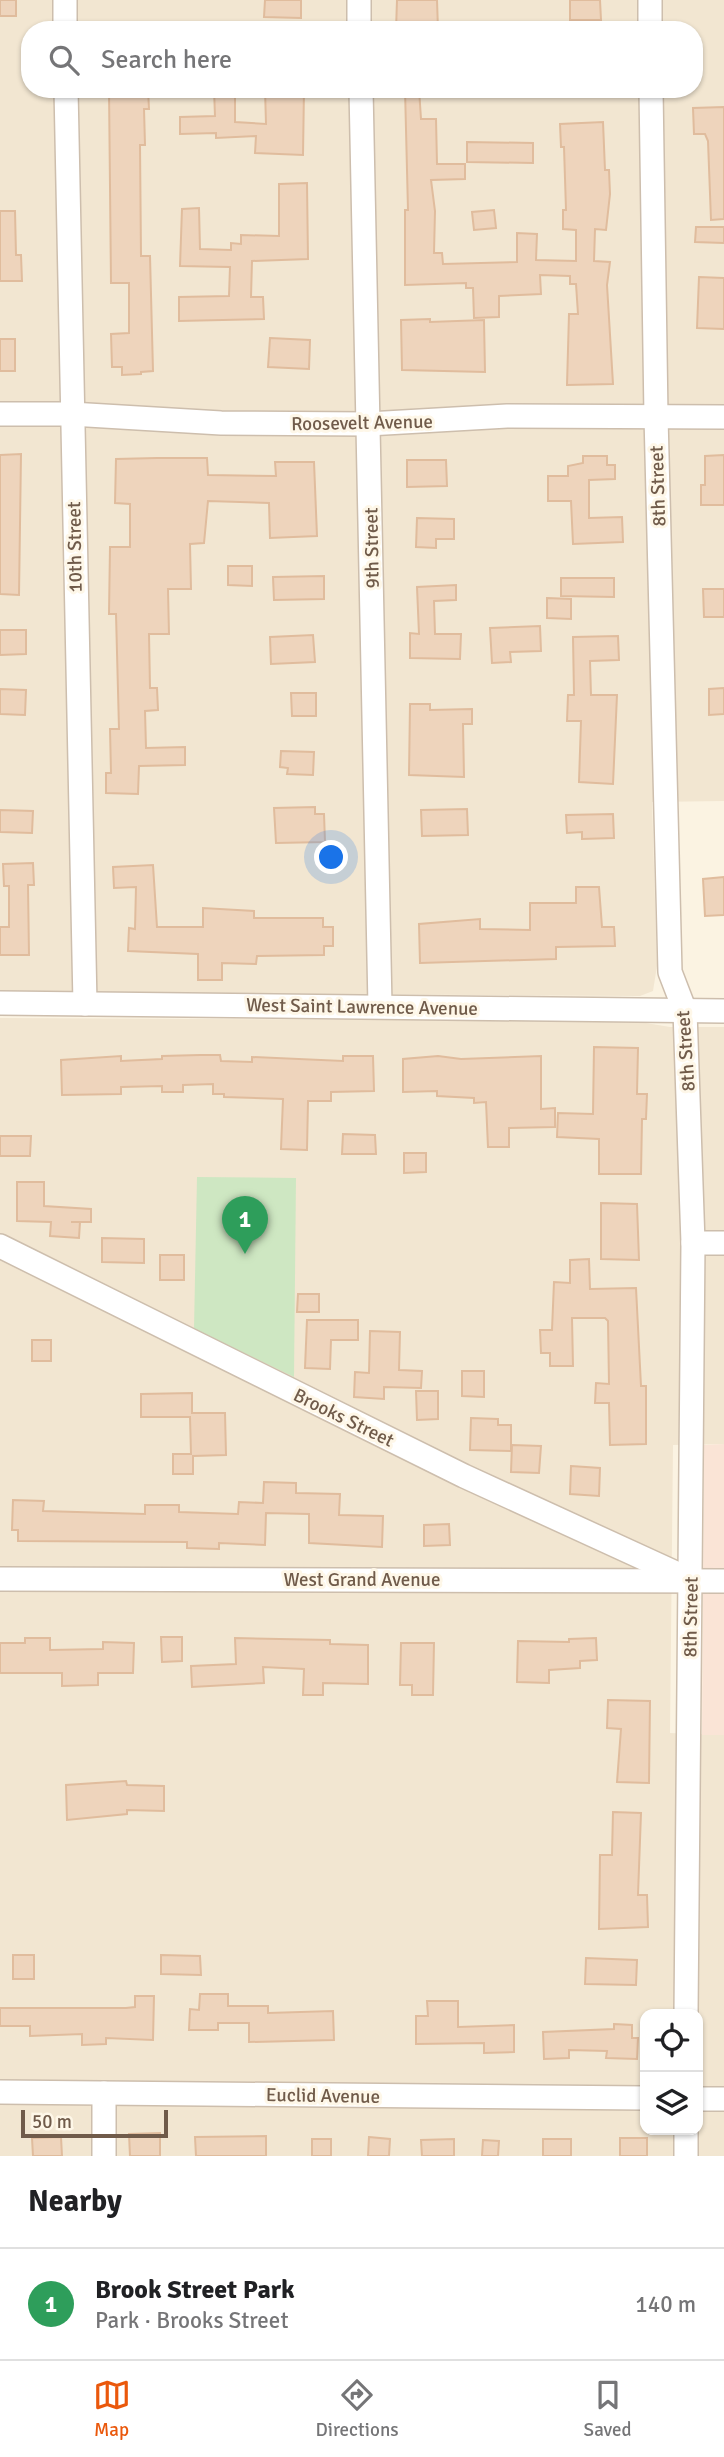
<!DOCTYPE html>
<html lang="en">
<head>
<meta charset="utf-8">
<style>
  body { margin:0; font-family:Signika,sans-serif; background:#f6f6f6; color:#202124 }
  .controls { position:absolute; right:21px; bottom:21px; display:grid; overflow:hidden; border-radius:14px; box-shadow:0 2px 5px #0004 }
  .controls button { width:63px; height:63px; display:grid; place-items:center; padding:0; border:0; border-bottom:2px solid #e0e0e0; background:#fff; color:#202124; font:35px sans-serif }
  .scale { position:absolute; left:21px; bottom:18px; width:147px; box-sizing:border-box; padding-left:7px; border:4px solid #705b4a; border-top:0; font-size:19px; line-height:24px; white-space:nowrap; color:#705b4a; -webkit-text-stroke:5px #fef7e8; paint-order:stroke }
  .you { position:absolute; left:332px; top:858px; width:24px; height:24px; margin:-18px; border:5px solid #fff; border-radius:50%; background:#1a73e8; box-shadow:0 0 0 10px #1a73e833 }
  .badge { display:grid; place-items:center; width:46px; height:46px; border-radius:50%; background:#ea580c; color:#fff; font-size:23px; font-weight:700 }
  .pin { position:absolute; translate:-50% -58px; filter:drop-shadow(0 2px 4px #0008) }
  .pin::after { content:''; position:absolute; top:37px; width:24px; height:21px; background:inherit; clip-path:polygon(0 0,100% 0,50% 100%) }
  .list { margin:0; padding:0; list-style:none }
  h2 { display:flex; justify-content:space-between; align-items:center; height:91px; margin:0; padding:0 28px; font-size:30px }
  h2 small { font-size:23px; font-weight:400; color:#757577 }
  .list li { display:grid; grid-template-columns:46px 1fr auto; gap:21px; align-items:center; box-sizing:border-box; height:112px; padding:0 28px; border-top:2px solid #e0e0e0 }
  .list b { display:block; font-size:26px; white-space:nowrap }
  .list p { margin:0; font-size:23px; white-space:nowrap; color:#757577 }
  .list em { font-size:23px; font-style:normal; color:#757577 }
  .icon { flex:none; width:38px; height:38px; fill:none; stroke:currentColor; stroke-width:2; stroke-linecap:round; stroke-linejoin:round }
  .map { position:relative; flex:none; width:724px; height:2156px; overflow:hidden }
  .search { position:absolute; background:#fff; box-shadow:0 2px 5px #0004; left:21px; right:21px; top:21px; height:77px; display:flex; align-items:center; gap:18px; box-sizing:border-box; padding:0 24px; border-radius:28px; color:#757577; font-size:26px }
  .sheet { height:203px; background:#fff }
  nav { display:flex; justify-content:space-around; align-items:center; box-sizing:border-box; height:98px; border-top:2px solid #e0e0e0; background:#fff; font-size:19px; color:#757577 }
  nav a { display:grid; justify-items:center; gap:4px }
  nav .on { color:#ea580c }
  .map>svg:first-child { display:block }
  .residential { fill:#f2e6d1; fill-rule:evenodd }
  .commercial { fill:#fae4d6 }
  .green { fill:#cee7c2 }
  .building { fill:#eed4bc; stroke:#e0bc9d; stroke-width:2 }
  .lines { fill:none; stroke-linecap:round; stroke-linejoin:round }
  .minor-casing { stroke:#cdbead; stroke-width:26 }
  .minor { stroke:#fff; stroke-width:23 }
  .labels { text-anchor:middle; stroke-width:6; stroke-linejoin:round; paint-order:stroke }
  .street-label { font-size:19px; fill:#705b4a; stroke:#fef7e8 }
</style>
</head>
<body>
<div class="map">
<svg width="724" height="2156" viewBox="0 0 724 2156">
  <rect width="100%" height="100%" fill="#fbf3e2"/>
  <g class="residential">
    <path d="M0,0H724V801L652,802L657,966L653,991L640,996L0,992ZM30,30H694V89H30Z"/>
    <path d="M0,1018L634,1021L670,1027H724V1444L673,1445L670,1733L724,1735V2156H0ZM645,2014H698V2130H645Z"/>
  </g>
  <path class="commercial" d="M724,1444V1735H702L704,1445Z"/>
  <path class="green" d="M197,1177L296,1178L294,1377L194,1329Z"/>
  <g class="building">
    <rect x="0" y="0" width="16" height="16"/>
    <path d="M265,0H301V18L264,17Z"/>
    <path d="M397,0H437L438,30H396Z"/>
    <path d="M570,0H600L601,20H570Z"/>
    <path d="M109,89H148L149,109H144L145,145H140L141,256H150L153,371L141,372V374L122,375V367H112L111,334L129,333V283H111Z"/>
    <path d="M214,89H235V122L266,124L265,89H304L303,155L255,153L256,136L216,138V133L180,134V117L215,116Z"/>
    <path d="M405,89H419L421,119H436L437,164H465V179L431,180L435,211L434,253H442L443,264L517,262V233L537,234L536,260L576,261V230L563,229V210H566L564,147H561L560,124L603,122L605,170H609L610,194L606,230L595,229L594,261L610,262L607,285L613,384L567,385L569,314H578L576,284H570V276L540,275L541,294L499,296V317L474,318L473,288H466V283L405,285V210H408Z"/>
    <path d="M724,107V219L711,220L708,141L705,134H694L693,108Z"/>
    <path d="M467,142L533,143V163L467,162Z"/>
    <path d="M307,183L308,259L252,261L251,297H263L264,319L179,321V297L229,296L230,267L180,266L182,209L199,208L200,249L231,250V243L241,244V235L279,236V184Z"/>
    <path d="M494,210L496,228L474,230L472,212Z"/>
    <path d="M0,211H15L16,255H21L22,281H0Z"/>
    <path d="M696,227H724V243L695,242Z"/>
    <path d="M699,277L724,278V329L697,328Z"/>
    <path d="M430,319V322L484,320L485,372L402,370L401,320Z"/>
    <path d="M270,338L310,340L309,369L268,367Z"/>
    <rect x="0" y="339" width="15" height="32"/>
    <path d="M21,454L19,595L0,594V455Z"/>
    <path d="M724,455V505H701V485H705V456Z"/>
    <path d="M583,456H607V465H615V479L589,480V518L622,517L623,542L573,544L571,501H548V476H568V466L583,463Z"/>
    <path d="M157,458H207L208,475L276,476L275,462H314L317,536L270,538L269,503L208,501L204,543L190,544L191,589H168L169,634H149L150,688H157L158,710L145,711L146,748L185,747V765L139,766L138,794L106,793V773H111L110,729H119L116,614H109L110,547H130V504L115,503L116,459Z"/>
    <path d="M407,460H446L447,486L407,487Z"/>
    <path d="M417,518L454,519V539H436V548L416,547Z"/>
    <path d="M228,566H252V586L228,585Z"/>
    <path d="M324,576V599L274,600L273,577Z"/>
    <path d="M561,578H614V597L561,596Z"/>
    <path d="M456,585V600L434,601L435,634H461L460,659L410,658V633L419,634L417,587Z"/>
    <path d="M703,589H724V617H704Z"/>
    <path d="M547,598L571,599V619L547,618Z"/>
    <path d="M540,626L541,651L510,652L511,662L492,663L490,628Z"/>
    <path d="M0,630H26V654L0,655Z"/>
    <path d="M313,635L315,662L271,664L270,637Z"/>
    <path d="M618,636L619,660L590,661L591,695H617L613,784L579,782L581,721H567L568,695H574L573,637Z"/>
    <path d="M724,688V714L709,715V689Z"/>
    <path d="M0,689L26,690L25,715L0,714Z"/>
    <path d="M291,693H316V716H292Z"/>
    <path d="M410,704H430V710L472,709V724H463L464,777L409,775Z"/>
    <path d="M281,751L314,752L313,775L287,774L288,768L280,767Z"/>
    <path d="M315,807V814H324L325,842L276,843L274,808Z"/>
    <path d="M467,809L468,835L422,836L421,810Z"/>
    <path d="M0,810L33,811L32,833L0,832Z"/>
    <path d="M613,814L614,838L582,839V832L567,833L566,815Z"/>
    <path d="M33,863L34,885H28L29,955H0V927H9V886H4L3,864Z"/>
    <path d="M153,865L157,927H203V908L254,911V918H323V927H333V946H324V955L257,956L256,964L222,963V980H198V954L128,951L129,928L135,929L136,887L114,888L113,867Z"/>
    <path d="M724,877V915L705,916L703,879Z"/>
    <path d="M576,887H599L602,927H614L615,946L556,947V959L420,963L419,924L480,919V929L530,930V903H576Z"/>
    <path d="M594,1047L638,1048L637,1094H647L646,1119H642L641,1174H599V1139L557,1137L558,1113L593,1114Z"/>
    <path d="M200,1055H220L221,1061L252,1062V1057L343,1061V1056H373L374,1091L331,1092V1101H308L307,1150L281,1149L283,1099L224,1097V1094H213V1084L183,1085V1092H162V1086L121,1087V1094L62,1095L61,1060L121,1056V1061L162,1059V1056Z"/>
    <path d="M438,1056L461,1059L541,1056V1109L555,1108V1127L509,1128V1147H488L486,1102L474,1103V1098L437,1096V1091L403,1092V1059Z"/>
    <path d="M343,1134L375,1135L376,1154H342Z"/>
    <path d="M0,1136H31L30,1156H0Z"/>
    <path d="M404,1153H426V1172L404,1173Z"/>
    <path d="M17,1182H44V1206L91,1209V1222H71H80L79,1238L50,1236L51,1222L17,1221Z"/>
    <path d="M601,1203L637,1204L639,1260L601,1259Z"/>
    <path d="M102,1238L144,1239V1263L102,1262Z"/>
    <rect x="160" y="1255" width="24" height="25"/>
    <path d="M589,1259L590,1289L636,1288L641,1386H646V1444L610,1445L609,1403H595L596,1383L609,1384L608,1321L605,1318H572L573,1366H550V1353H541L540,1330H552L554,1282L570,1283V1260Z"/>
    <path d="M298,1294H319V1312H297Z"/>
    <path d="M307,1320H358V1340H331L330,1369L305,1368Z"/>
    <path d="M370,1331L400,1332L399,1370L422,1371L421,1388L384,1387V1399L354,1397L355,1372L369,1373Z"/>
    <rect x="32" y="1340" width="19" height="21"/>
    <path d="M462,1371H484V1397L462,1396Z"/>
    <path d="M416,1391H438V1419L417,1420Z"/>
    <path d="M192,1393V1413H225L226,1455L193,1456V1474H173V1454H191L190,1417H141V1394Z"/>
    <path d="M471,1418L498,1419V1425H511V1451L470,1450Z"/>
    <path d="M512,1445L541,1446L539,1473L511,1472Z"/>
    <path d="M571,1466L600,1468L599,1496L570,1494Z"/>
    <path d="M264,1482L296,1483V1493L340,1494L339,1515L383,1516L382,1547L309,1543V1514L266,1513L265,1545L219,1543V1549L187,1548V1542L18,1541V1530H12L13,1500L44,1501L43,1511L145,1514V1505H179V1512L238,1514L239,1502L263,1503Z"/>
    <path d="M449,1524L450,1545L424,1546V1525Z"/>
    <path d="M161,1637H182V1661L162,1662Z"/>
    <path d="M25,1638H50V1650L103,1649V1642L134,1643L133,1673H98V1685L62,1686V1673H0V1643H25Z"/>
    <path d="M235,1638L330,1640V1644L368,1645V1684L323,1683V1695H303L304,1669L263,1667L264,1683L192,1687L191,1666L236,1664Z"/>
    <path d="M596,1638L597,1660L580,1661V1668L549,1670V1683L517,1682L518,1641L569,1642V1639Z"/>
    <path d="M401,1643H434L433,1695H412V1685H400Z"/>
    <path d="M608,1700L650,1701L649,1783L617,1782L621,1729L607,1728Z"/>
    <path d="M126,1781L127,1785L164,1786V1811L127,1810V1814L67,1820L66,1785Z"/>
    <path d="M613,1812L641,1813L638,1895H647L648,1927L599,1929L600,1855H612Z"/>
    <rect x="13" y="1955" width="21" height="24"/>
    <path d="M161,1955L200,1956L201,1975L161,1974Z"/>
    <path d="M586,1958L637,1960L636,1985L585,1984Z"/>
    <path d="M200,1994H228V2006H268V2013L333,2011L334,2040L249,2042V2023H218V2030H189L190,2009L199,2010Z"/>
    <path d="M135,1996H154L153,2040L106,2038V2044L82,2045V2034L30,2036V2026H0V2008H126L135,2007Z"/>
    <path d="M427,2001H458V2027L514,2025V2052L484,2053V2043L416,2044V2016H428Z"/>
    <path d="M614,2024L632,2025V2038H638L637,2059L606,2058L607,2051L569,2050V2058L544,2059L543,2032L614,2029Z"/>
    <path d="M160,2133V2156H130L129,2134Z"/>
    <path d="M266,2136V2156H196L195,2137Z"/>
    <path d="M61,2137L62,2156H33L32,2138Z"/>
    <path d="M369,2137L390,2139L389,2156H368Z"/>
    <rect x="620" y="2138" width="27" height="18"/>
    <rect x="312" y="2139" width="19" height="17"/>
    <path d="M454,2139V2156H422L421,2140Z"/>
    <rect x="543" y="2139" width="28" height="17"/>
    <path d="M483,2140L499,2141L498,2156H482Z"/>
  </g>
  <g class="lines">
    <defs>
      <g id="minor">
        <path d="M65,0V30"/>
        <path d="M359,0V30"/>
        <path d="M650,0V30"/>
        <path d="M66,89L85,1004"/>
        <path d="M361,89L380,1006"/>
        <path d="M651,89L656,416L670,972L685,1011L693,1243L686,2014"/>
        <path d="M0,414H71L221,423L368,424L507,416L724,417"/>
        <path d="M0,1003L724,1011"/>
        <path d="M693,1243H724"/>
        <path d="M0,1246L464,1476L691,1580"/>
        <path d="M0,1579L724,1581"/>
        <path d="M0,2092L645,2098"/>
        <path d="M104,2093V2156"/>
        <path d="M698,2099H724"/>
        <path d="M686,2130V2156"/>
      </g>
    </defs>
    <use href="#minor" class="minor-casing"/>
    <use href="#minor" class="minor"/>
  </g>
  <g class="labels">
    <g class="street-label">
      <text transform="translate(362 422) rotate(-1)" y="7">Roosevelt Avenue</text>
      <text transform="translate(657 486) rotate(-92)" y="7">8th Street</text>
      <text transform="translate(74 547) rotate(-91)" y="7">10th Street</text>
      <text transform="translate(371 548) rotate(-91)" y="7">9th Street</text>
      <text transform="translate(362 1006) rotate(1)" y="7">West Saint Lawrence Avenue</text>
      <text transform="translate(685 1051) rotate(-94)" y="7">8th Street</text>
      <text transform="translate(344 1417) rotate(26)" y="7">Brooks Street</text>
      <text x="362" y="1586">West Grand Avenue</text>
      <text transform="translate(690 1617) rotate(-89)" y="7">8th Street</text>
      <text transform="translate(323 2095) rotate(1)" y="7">Euclid Avenue</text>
    </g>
  </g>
</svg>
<div class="controls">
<button><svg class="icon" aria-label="locate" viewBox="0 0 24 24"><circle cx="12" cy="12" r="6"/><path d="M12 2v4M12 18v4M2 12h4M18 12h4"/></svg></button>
<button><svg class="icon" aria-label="layers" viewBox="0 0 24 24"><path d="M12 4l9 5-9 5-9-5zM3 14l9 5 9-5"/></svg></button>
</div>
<div class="scale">50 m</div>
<div class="you"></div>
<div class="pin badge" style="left:245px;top:1254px;background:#2e9e5b">1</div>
<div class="search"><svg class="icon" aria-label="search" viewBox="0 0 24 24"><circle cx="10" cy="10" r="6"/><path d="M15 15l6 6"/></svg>Search here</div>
</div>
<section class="sheet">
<h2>Nearby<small></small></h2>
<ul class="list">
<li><span class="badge" style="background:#2e9e5b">1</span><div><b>Brook Street Park</b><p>Park · Brooks Street</p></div><em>140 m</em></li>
</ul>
</section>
<nav>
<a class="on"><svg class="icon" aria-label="map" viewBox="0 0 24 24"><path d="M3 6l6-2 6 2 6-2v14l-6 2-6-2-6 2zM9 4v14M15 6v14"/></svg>Map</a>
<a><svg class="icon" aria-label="directions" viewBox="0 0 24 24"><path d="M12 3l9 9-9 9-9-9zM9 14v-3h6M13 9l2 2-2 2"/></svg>Directions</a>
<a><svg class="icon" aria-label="saved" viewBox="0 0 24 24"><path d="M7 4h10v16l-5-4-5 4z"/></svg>Saved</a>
</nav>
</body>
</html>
